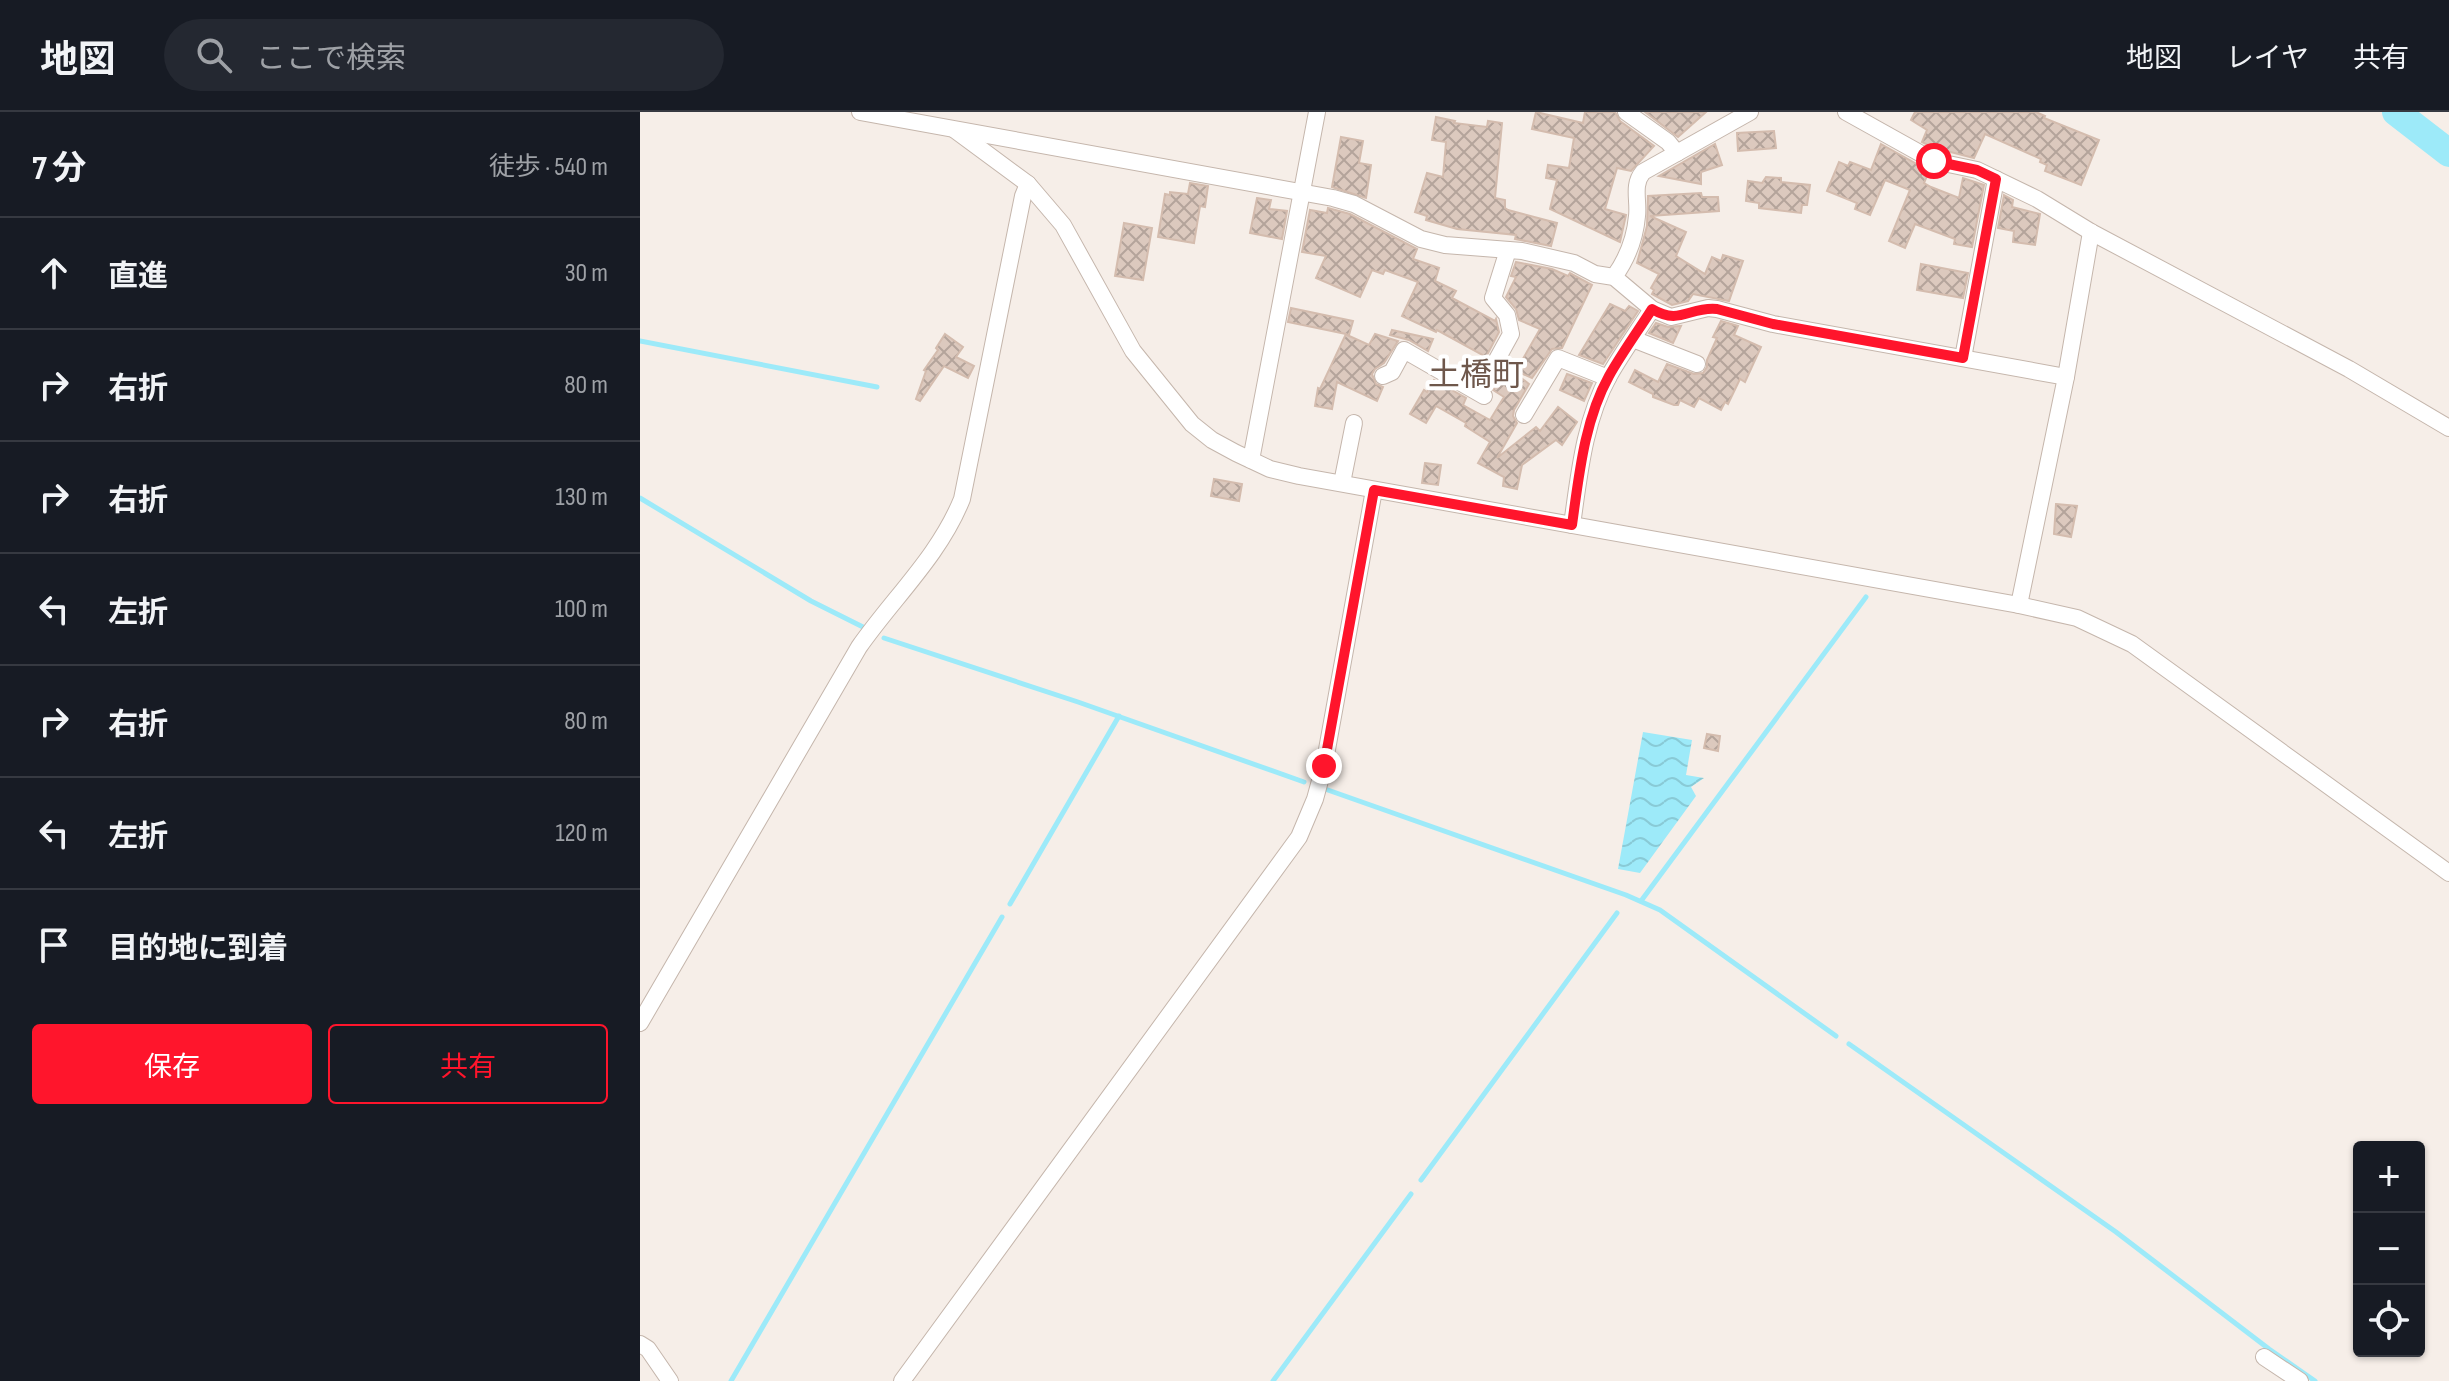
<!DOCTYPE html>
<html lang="ja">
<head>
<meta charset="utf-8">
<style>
  body { margin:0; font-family:"Sofia Sans Condensed","Noto Sans JP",sans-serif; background:#242831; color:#f1f3f6 }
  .controls { position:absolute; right:24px; bottom:24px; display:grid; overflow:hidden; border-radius:8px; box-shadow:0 2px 6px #0004 }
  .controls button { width:72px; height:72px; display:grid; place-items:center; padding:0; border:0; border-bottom:2px solid #363941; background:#171b24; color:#f1f3f6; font:40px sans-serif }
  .stop { position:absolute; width:24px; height:24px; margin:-18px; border:6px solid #ff152c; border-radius:50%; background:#fff }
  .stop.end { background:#ff152c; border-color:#fff; box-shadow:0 2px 8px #0008 }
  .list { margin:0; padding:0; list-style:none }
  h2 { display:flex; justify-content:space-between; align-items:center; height:104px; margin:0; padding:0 32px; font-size:34px }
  h2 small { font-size:26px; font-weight:400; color:#9ea1a6 }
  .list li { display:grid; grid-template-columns:52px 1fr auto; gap:24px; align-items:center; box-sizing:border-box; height:112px; padding:0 32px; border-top:2px solid #363941 }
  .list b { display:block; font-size:30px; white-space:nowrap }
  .list em { font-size:26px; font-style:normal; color:#9ea1a6 }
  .actions { display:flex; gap:16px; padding:24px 32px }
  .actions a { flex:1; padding:18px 0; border:2px solid #ff152c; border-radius:8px; text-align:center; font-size:28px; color:#ff152c }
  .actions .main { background:#ff152c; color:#fff }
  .icon { flex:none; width:44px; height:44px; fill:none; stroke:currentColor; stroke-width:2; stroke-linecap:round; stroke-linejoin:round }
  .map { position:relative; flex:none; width:1809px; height:1269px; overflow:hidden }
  header { display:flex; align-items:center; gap:48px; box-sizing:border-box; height:112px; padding:0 40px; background:#171b24; border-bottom:2px solid #363941 }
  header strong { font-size:38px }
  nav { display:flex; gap:44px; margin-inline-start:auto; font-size:28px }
  .search { width:560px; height:72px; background:#242831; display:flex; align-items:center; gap:20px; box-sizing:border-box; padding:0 28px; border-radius:44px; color:#9ea1a6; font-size:30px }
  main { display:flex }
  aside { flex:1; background:#171b24 }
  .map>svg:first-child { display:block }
  .water { fill:url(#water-waves) }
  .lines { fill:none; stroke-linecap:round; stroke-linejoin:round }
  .stream { stroke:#9deaf9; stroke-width:5 }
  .river { stroke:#9deaf9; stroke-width:28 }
  .building { fill:url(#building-cross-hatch); stroke:#d4bcae; stroke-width:2 }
  .minor-casing { stroke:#c5b6ac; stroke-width:18 }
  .minor { stroke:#fff; stroke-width:16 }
  .route { stroke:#ff152c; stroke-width:10 }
  .labels { text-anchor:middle; stroke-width:8; stroke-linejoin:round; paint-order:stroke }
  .quarter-label { font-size:32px; fill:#6e574b; stroke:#fff }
</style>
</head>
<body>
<header>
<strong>地図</strong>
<div class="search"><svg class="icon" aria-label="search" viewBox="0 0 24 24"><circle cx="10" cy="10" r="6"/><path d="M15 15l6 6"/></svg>ここで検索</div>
<nav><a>地図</a><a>レイヤ</a><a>共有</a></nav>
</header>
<main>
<aside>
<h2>7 分<small>徒歩 · 540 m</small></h2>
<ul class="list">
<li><svg class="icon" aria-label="ahead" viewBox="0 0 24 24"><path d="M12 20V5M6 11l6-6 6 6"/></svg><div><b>直進</b></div><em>30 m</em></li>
<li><svg class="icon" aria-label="right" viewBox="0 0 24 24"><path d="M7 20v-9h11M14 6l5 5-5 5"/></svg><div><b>右折</b></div><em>80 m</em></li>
<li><svg class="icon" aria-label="right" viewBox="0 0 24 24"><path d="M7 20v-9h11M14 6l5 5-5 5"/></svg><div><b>右折</b></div><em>130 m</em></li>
<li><svg class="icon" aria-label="left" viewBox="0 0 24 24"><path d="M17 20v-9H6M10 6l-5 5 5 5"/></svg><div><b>左折</b></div><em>100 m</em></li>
<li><svg class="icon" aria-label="right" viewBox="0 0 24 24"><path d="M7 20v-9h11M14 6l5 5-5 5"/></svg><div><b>右折</b></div><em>80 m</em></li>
<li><svg class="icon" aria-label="left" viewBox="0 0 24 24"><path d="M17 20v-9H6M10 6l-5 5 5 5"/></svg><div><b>左折</b></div><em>120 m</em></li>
<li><svg class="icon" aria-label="arrive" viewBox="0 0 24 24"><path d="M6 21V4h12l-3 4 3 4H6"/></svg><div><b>目的地に到着</b></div></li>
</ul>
<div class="actions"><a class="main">保存</a><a>共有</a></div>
</aside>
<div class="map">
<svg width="1809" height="1269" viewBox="0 0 1809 1269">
  <defs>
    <pattern id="water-waves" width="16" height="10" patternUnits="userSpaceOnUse" patternTransform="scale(2)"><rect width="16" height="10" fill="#9deaf9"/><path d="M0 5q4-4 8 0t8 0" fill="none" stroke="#89cad6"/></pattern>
    <pattern id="building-cross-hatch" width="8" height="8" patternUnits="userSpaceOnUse" patternTransform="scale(2)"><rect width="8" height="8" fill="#dcc9be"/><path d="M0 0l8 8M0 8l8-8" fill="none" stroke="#b4a49b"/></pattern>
  </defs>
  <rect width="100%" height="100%" fill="#f6eee8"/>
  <path class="water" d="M1003,620L1052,628L1046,663L1064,666L1051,675L1056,684L1000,761L978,757Z"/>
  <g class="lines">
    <g class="stream">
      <path d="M0,229L237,275"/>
      <path d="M0,386L171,489L223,515"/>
      <path d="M244,526L438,590L664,670"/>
      <path d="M685,677L986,783L1020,798L1196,924"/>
      <path d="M1001,789L1226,485"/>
      <path d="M370,792L479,604"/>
      <path d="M1209,932L1476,1120L1629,1237L1675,1269"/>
      <path d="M781,1068L977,801"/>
      <path d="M91,1269L362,805"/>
      <path d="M633,1269L771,1082"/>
    </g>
    <path class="river" d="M1756,0L1809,41"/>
  </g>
  <g class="building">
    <path d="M896,0L943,11L945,0H975L980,9L1014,34L991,59L977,56L965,97L986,103L980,130L910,97L917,68L906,66L908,53L929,56L934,26L892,17Z"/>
    <path d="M1005,0H1066L1038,25Z"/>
    <path d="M1275,0H1396L1405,4L1404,6L1459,28L1441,73L1405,59L1407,53L1400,50L1401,47L1345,22L1334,46L1299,37L1298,38L1282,30L1287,18L1271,8Z"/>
    <path d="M796,5L815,9L814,11L847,15L848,9L862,11L855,86L865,88V96L868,98L917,111L911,134L875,127L876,123L817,117L786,108L787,104L775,100L787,61L803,65L806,30L792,28Z"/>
    <path d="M1134,19L1136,36L1098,39L1097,21Z"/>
    <path d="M701,25L723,29L719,51L731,53L726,86L692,75Z"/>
    <path d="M1075,32L1082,53L1061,60V72L1019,64Z"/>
    <path d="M1241,32L1289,59L1284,71L1291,75L1319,86L1323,66L1344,73L1332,135L1314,132L1315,127L1275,112L1265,136L1249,129L1270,78L1245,68L1230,103L1215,97L1217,91L1187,79L1199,50L1208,54L1210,50L1231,58Z"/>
    <path d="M1126,65L1141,66V70L1170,73L1167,93H1162L1161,101L1119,96V91L1106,89L1108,69L1122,71Z"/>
    <path d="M550,71L568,74L565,95L560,94L554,131L518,125L525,82L530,83V80L548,82Z"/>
    <path d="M1061,81L1062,85H1078L1079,99L1010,104L1046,120L1036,144L1065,162L1072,145L1081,149L1083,143L1103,149L1089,189L1053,182L1048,189L1032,193L1012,182L1014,178L1011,176L1019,162L997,151L1007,114L1008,84Z"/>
    <path d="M1364,83L1373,88L1372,95L1400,102L1395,133L1373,130L1374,119L1358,116Z"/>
    <path d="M617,86L631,88L629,97L647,99L642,127L610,121Z"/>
    <path d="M688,96L710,102L777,137L773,147L799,156L795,169L816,179L812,186L855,209L856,207L859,220L846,245L797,218L796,220L762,204L778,170L745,158L743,162L732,158L720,185L676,166L686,144L662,140L670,98L687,101Z"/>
    <path d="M484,111L512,116L503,168L475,164Z"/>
    <path d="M876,150L912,157L928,164L930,161L952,173L922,236L912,237L892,266L876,259L900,217L879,208L876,197L866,185L876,165L871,164Z"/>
    <path d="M1281,152L1328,161L1323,186L1277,178Z"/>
    <path d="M970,192L985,199L989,194L998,199L963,252L939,243Z"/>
    <path d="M651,196L713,209L709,223H707L729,233L735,222L758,229L744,251L735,257L732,262L736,272L743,275L737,289L697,270L692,297L675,294L678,276L680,277L706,222L648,210Z"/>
    <path d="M1081,209L1098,214L1094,223L1121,235L1105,270L1100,267L1088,292L1085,290L1081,298L1059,286L1054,295L1040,288L1038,293H1034L1013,285V282L989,270L995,258L1018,270L1027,252L1054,262L1063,261L1067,255V248L1077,226L1073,225Z"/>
    <path d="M1016,211L1028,215L1041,214L1033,231L1009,221Z"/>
    <path d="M752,218L793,227L788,239L769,228L750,223Z"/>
    <path d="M305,222L323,235L316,245L334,254L328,266L304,254L280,289L276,287L286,259L284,258L298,238L296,236Z"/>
    <path d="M866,254L889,272L874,298L873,304L877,311L857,346L896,315L900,319L918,295L937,310L922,333L916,328L882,353L877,377L863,374L864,365L838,351L850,330L825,314L826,311L796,294L786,311L770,302L784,278L787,280L794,268L826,286L823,293L850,308L864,285L853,278Z"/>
    <path d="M927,262L952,271L944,289L920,278Z"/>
    <path d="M785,351L801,353L798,373L782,371Z"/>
    <path d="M574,367L602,372L599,389L571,384Z"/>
    <path d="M1416,392L1437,394L1431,425L1414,422Z"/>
    <path d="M1067,622L1080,624L1078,639L1064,636Z"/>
  </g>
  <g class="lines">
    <defs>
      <g id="minor">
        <path d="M220,0L693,86L714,92L781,127L805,133L882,139L934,151L955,162L974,165L1012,197L1031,205L1068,196L1077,197L1133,212L1426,265"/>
        <path d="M986,0L1028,30L1037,41"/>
        <path d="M1206,0L1294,49L1337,58L1397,87L1451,120L1709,257L1809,316"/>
        <path d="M315,18L388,72L423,113L493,239L552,312L572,328L596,341L630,357L659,364L1379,493L1437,506L1492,532L1809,761"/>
        <path d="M974,165C987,147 995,127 997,104C999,89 992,73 1003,60L1110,0"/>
        <path d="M993,227L1057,252"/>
        <path d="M1323,246L1356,67"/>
        <path d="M743,264L752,260L764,238L844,284"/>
        <path d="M839,280L871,222L867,203L853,186L868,138"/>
        <path d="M884,303L918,246L968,266"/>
        <path d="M611,348L677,0"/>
        <path d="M702,371L714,311"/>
        <path d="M932,413C939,364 944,309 969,264C982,241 998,219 1012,197"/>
        <path d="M1379,493L1426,265L1451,120"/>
        <path d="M0,911L219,535C254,485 299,444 322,387L383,84L388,72"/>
        <path d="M0,1232L8,1237L30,1269"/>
        <path d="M1624,1245L1660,1269"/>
        <path d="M262,1269L659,725L675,687L684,654L734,378"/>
      </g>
    </defs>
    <use href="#minor" class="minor-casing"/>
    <use href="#minor" class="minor"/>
  </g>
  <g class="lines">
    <path class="route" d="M684,654L734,378L932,413C939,364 944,309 969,264C982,241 998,219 1012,197C1040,214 1050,194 1077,197L1133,212L1323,246L1356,67L1337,58L1294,49"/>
  </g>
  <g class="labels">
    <g class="quarter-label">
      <text x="836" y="273">土橋町</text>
    </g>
  </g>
</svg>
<div class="controls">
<button>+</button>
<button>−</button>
<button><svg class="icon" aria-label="locate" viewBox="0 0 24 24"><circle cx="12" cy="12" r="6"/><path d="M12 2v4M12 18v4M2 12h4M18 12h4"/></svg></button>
</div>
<div class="stop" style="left:1294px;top:49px"></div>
<div class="stop end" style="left:684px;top:654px"></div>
</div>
</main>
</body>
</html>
